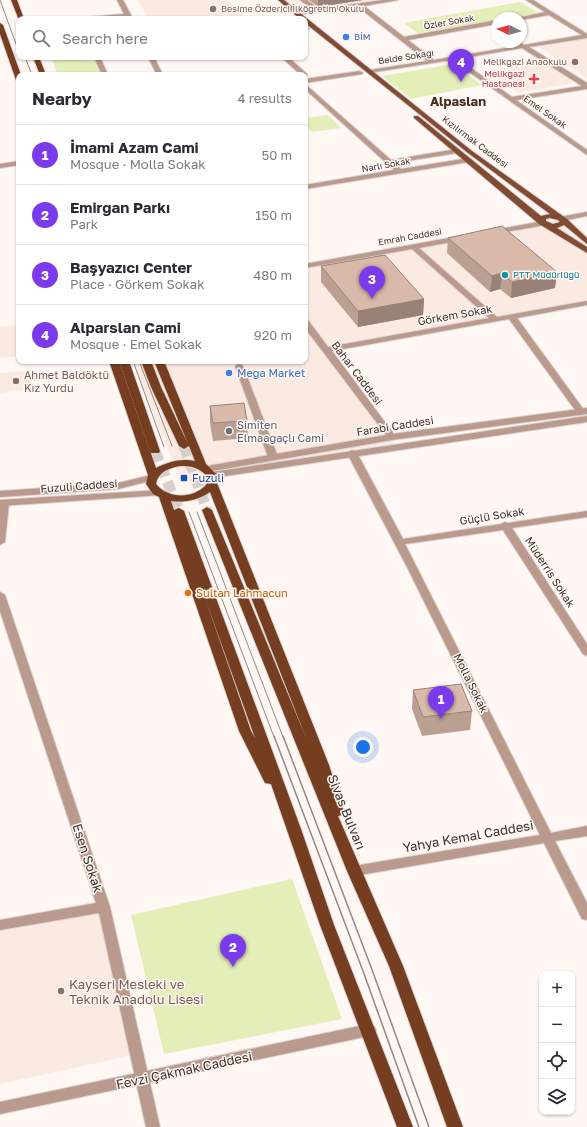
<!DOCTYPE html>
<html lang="en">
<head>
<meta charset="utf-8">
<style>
  body { margin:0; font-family:"Golos Text",sans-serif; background:#f2f2f3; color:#2b2b33 }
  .controls { position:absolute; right:12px; bottom:12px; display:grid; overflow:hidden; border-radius:8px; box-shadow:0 1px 3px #0004 }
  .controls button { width:36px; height:36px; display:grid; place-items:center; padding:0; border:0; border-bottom:1px solid #e1e1e2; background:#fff; color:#2b2b33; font:20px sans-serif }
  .compass { position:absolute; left:491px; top:12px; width:36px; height:36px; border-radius:50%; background:#fff; box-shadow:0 1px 3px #0004; rotate:275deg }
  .you { position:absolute; left:363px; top:747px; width:14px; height:14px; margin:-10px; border:3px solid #fff; border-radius:50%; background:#1a73e8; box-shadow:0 0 0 6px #1a73e833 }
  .badge { display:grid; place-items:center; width:26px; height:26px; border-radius:50%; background:#7c3aed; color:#fff; font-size:13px; font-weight:700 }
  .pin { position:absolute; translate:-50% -33px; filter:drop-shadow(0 1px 2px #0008) }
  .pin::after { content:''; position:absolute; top:21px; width:14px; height:12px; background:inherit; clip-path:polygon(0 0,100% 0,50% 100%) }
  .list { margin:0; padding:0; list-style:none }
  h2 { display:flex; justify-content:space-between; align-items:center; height:52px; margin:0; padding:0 16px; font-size:17px }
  h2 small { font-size:13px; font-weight:400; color:#7c7c81 }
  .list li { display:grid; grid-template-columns:26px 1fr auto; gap:12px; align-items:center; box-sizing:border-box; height:60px; padding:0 16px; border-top:1px solid #e1e1e2 }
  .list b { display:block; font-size:15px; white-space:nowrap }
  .list p { margin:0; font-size:13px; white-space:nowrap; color:#7c7c81 }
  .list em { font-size:13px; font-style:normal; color:#7c7c81 }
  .icon { flex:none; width:22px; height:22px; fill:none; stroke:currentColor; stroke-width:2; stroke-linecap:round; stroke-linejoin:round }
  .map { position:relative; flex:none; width:587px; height:1127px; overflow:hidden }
  .search { position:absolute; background:#fff; box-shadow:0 1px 3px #0004; left:16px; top:16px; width:292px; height:44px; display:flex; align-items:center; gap:10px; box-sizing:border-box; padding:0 14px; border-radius:8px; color:#7c7c81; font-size:15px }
  .panel { position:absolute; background:#fff; box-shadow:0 1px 3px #0004; left:16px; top:72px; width:292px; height:292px; border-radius:8px }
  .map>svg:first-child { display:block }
  .built { fill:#faeae2 }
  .green { fill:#e4eeb8 }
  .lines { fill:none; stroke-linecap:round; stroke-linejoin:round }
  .trunk-tunnel { stroke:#d7cfcc; stroke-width:11; stroke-dasharray:11 5.5; stroke-linecap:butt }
  .minor-casing { stroke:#dbd3d0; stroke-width:2 }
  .tertiary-casing { stroke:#dbd3d0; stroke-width:2 }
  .primary-casing { stroke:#dbd3d0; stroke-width:2 }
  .trunk-casing { stroke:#dbd3d0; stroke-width:2 }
  .minor { fill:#ba9a8c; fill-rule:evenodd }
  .tertiary { fill:#ba9a8c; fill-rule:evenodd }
  .primary { fill:#814c33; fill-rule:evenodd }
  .trunk { fill:#763e20; fill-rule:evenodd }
  .tram-far1 { stroke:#928883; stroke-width:1 }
  .tram { stroke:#928883; stroke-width:1.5 }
  .wall { fill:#bba092 }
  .shaded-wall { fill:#988277 }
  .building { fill:#d9baaa; stroke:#988277 }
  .education-dot { fill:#8d6e63; stroke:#fef7f4; stroke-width:1.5 }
  .shop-dot { fill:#3f7fe0; stroke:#fef7f4; stroke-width:1.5 }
  .health-dot { fill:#e0444e; stroke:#fef7f4; stroke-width:1.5 }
  .culture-dot { fill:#0f9aa8; stroke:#fef7f4; stroke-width:1.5 }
  .worship-dot { fill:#6b7280; stroke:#fef7f4; stroke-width:1.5 }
  .transit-dot { fill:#1a4fb4; stroke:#fef7f4; stroke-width:1.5 }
  .food-dot { fill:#e8710a; stroke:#fef7f4; stroke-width:1.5 }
  .labels { text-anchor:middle; stroke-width:3; stroke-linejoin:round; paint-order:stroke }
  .far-education-label { font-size:9px; fill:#785e54; stroke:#fef7f4; text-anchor:start }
  .far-street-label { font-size:9px; fill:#3d312a; stroke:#fef7f4 }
  .far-shop-label { font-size:9px; fill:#366cbe; stroke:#fef7f4; text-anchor:start }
  .far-health-label { font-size:9px; fill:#be3a42; stroke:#fef7f4; text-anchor:end }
  .far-culture-label { font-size:9px; fill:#0d838f; stroke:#fef7f4; text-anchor:start }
  .street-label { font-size:11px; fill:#3d312a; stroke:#fef7f4 }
  .shop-label { font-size:11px; fill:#366cbe; stroke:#fef7f4; text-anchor:start }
  .education-label { font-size:11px; fill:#785e54; stroke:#fef7f4; text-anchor:start }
  .worship-label { font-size:11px; fill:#5b616d; stroke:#fef7f4; text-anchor:start }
  .transit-label { font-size:11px; fill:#164399; stroke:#fef7f4; text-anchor:start }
  .food-label { font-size:11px; fill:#c56008; stroke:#fef7f4; text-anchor:start }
  .far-district-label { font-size:13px; font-weight:bold; fill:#442c1f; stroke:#fef7f4 }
  .near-street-label { font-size:13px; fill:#3d312a; stroke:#fef7f4 }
  .near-education-label { font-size:13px; fill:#785e54; stroke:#fef7f4; text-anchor:start }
</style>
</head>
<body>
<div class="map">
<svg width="587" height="1127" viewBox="0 0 587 1127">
  <rect width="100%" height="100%" fill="#fef7f4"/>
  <g class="built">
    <path d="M138,0H227L248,19H149Z"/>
    <path d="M282,0H396L398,1L301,14Z"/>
    <path d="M587,38V78L537,46Z"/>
    <path d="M535,57L561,74L574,83L518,93L493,74L523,60Z"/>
    <path d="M555,221L587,245V304L326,345L398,447L181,481L132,361H305V267Z"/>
    <path d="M18,325L19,356L0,358V327Z"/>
    <path d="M30,371L32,389L0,393V373Z"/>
    <path d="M102,911L133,1055L0,1084V930Z"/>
  </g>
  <g class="green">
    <path d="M520,2L539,13L511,18H497V20L418,33L404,23Z"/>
    <path d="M51,57H93L102,75H58Z"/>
    <path d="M453,64L482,85L411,99L382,76Z"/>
    <path d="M328,115L341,128L312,132L305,125V118Z"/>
    <path d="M292,879L342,1019L164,1054L131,915Z"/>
  </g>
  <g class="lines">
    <g class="trunk-tunnel">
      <path d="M184,446L207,510"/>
      <path d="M155,451L179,511"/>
    </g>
    <defs>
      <g id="minor">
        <path d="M117,0H123L133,19H127L126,17L84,19L87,17L124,14Z"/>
        <path d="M300,0H307L319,9L383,0H398L364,6L404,37L497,20V24L408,40L434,60L518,46L521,43L524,45L582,35L549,15L521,20V18H517L545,12L526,0H533L587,34V38L529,47L587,83V89L516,100L587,150V155L452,60L368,73L367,72L370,70L427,61L358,7L295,15V13L313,10ZM522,48L582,86L512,97L458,59Z"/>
        <path d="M305,27L308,28L309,29L305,31Z"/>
        <path d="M94,57H100L108,75H102Z"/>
        <path d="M148,57H154L163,75H157Z"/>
        <path d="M281,57H288L307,74V76L301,75Z"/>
        <path d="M360,71L363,73L362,74L305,83V79Z"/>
        <path d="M305,84L391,160L457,149L460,151L457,153L394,163L401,169L469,158L472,160L469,162L305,189V185L394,170L305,89Z"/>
        <path d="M19,161V165L0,168V164Z"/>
        <path d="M587,212V216L563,221L559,219L560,217Z"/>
        <path d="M543,221L547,223L546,225L494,234L490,232L494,230Z"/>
        <path d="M460,236H463V240L419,248L497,317L587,301V305L517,318L584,410L585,412L584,414H578L509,319L332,351L396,437L392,440L389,439L305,328V320H308L328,347L489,318L412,249L305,268V264Z"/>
        <path d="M239,363L243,366L278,457L276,459H270L268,457L235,366Z"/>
        <path d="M352,450L357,453L403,539L501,524L505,522L508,523L587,511V517L512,528L587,644V656L583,654L503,530L405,544L551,833L587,826V836L555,841L587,903V920L582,919L544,843L354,876L350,874L348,871L350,868L354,866L540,835L407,567L347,453Z"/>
        <path d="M4,500L9,503L5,542L0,545V502Z"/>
        <path d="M0,592L5,595L110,907L160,1127H146L99,913L0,930V920L96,903L0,611Z"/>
      </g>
      <g id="tertiary">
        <path d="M587,408V414L392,440L207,472L202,469L207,466L392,434Z"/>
        <path d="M587,416V422L212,478L207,475L212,472Z"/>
        <path d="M151,475L156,478L154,480L118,489L0,497V491L118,483Z"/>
        <path d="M159,490L164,493L162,495L0,506V500Z"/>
        <path d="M369,1024L374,1026L376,1030L374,1034L369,1036L0,1114V1102Z"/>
      </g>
      <path id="primary" d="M278,0H284L472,151L567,219L587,238V244L564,225L557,228L587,247V253L539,224L414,118V116H418L541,216L550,214L468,153L305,23V19H300ZM550,218L558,220L560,222L553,224L546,221V219Z"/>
      <g id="trunk">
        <path d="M11,0H17L24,19H19V20Z"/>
        <path d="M0,23L3,25L21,75H19V82L16,80L0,34Z"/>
        <path d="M33,57H39L46,75H40Z"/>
        <path d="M109,361H119L156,468C168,462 181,458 195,461L189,446L184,449L179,446L151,387L141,361H151L161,387L188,444L154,361H164L206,464L217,475V483L329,765L344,812L342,815L338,816L403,966L463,1127H447L389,966L347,871L202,510L207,507L212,510L306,738L210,492C199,500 184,503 171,501L174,510L179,508L184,511L301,829L334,925L413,1127H397L320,925L271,784L265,783L239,731L159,497L153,494L146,484L148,475ZM180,466C192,466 198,467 207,476L206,485C193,499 168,499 156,484C158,472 169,468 180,466ZM205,598L255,738L251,731Z"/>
        <path d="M119,361H129L160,451L159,453H151L150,451Z"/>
      </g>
    </defs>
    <use href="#minor" class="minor-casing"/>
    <use href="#tertiary" class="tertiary-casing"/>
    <use href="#primary" class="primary-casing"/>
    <use href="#trunk" class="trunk-casing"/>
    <use href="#minor" class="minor"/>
    <use href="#tertiary" class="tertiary"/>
    <use href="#primary" class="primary"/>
    <use href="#trunk" class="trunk"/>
    <g class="tram-far1">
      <path d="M0,0L19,52"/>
      <path d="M25,57L32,75"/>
      <path d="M133,361L164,447"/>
      <path d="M139,361L172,446"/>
      <path d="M189,512L274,737"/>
      <path d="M197,512L283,737"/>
    </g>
    <g class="tram">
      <path d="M274,736L363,971L419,1127"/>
      <path d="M283,736L371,967L429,1127"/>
    </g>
  </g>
  <g class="wall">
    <path d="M309,0H363L318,7Z"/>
    <path d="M448,238L557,272L555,288L511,298L500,289L490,292L447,253Z"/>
    <path d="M321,266L424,299L423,315L358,327L321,282Z"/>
    <path d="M210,406L247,421L248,438L213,441L210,423Z"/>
    <path d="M413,690L472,711L470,730L422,736L412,709Z"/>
  </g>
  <g class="shaded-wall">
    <path d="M318,0H363L318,7Z"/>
    <path d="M557,272L555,288L511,298L512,282Z"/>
    <path d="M502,273L500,289L490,292L492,276Z"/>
    <path d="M424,299L423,315L358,327V311Z"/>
  </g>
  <g class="building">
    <path d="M502,226L557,272L512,282L502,273L492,276L448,238Z"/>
    <path d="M385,255L424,299L358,311L321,266Z"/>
    <path d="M244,403L247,421L213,423L210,406Z"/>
    <path d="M461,684L472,711L423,717L413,690Z"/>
  </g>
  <g class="education-dot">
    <circle cx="213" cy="9" r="4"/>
    <circle cx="575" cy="62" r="4"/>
    <circle cx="16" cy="381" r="4"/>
    <circle cx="61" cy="991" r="4"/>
  </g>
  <g class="shop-dot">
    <circle cx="346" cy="37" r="4"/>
    <circle cx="229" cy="373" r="4"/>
  </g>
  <path class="health-dot" d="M532 73h4v4h4v4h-4v4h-4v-4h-4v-4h4z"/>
  <circle class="culture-dot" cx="505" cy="275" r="4"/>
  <circle class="worship-dot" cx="229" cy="431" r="4"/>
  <rect class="transit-dot" x="180" y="474" width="8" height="8" rx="2"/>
  <circle class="food-dot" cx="188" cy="593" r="4"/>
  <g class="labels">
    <g class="far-education-label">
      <text x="221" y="12">Besime Özderici İlköğretim Okulu</text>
      <text x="567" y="65" text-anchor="end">Melikgazi Anaokulu</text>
    </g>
    <g class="far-street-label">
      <text transform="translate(449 22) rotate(-10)" y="3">Özler Sokak</text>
      <text transform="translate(406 57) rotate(-9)" y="3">Belde Sokağı</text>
      <text transform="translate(545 112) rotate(35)" y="3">Emel Sokak</text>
      <text transform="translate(475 142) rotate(37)" y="3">Kızılırmak Caddesi</text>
      <text transform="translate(386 165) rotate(-10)" y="3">Narlı Sokak</text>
      <text transform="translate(410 237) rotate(-10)" y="3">Emrah Caddesi</text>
    </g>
    <g class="far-shop-label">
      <text x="354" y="40">BİM</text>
    </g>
    <g class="far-health-label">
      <text x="525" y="77">Melikgazi<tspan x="525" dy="10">Hastanesi</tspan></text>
    </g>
    <g class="far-culture-label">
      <text x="513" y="278">PTT Müdürlüğü</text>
    </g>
    <g class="street-label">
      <text transform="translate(455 315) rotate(-10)" y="4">Görkem Sokak</text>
      <text transform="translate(357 373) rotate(53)" y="4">Bahar Caddesi</text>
      <text transform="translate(395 426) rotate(-9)" y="4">Farabi Caddesi</text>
      <text transform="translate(79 486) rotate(-4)" y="4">Fuzuli Caddesi</text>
      <text transform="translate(492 516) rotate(-9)" y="4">Güçlü Sokak</text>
      <text transform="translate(550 572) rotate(57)" y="4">Müderris Sokak</text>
      <text transform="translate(471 683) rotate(64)" y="4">Molla Sokak</text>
    </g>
    <g class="shop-label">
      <text x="237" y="377">Mega Market</text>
    </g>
    <g class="education-label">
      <text x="24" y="379">Ahmet Baldöktü<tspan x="24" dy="13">Kız Yurdu</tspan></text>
    </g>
    <g class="worship-label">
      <text x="237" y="429">Simiten<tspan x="237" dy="13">Elmaağaçlı Cami</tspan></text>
    </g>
    <g class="transit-label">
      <text x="192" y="482">Fuzuli</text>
    </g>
    <g class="food-label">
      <text x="196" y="597">Sultan Lahmacun</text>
    </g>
    <g class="far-district-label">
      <text x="458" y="106">Alpaslan</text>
    </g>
    <g class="near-street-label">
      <text transform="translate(347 812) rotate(68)" y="5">Sivas Bulvarı</text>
      <text transform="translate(468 836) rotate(-10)" y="5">Yahya Kemal Caddesi</text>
      <text transform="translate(88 858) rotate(72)" y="5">Esen Sokak</text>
      <text transform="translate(184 1070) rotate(-12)" y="5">Fevzi Çakmak Caddesi</text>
    </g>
    <g class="near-education-label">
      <text x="69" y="989">Kayseri Mesleki ve<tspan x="69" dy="15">Teknik Anadolu Lisesi</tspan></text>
    </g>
  </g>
</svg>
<div class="controls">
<button>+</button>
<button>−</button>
<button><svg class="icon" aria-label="locate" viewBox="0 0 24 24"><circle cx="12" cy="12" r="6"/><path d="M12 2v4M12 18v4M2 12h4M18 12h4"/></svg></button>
<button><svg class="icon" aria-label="layers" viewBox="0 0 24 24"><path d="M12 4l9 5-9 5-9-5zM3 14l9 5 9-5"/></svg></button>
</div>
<svg class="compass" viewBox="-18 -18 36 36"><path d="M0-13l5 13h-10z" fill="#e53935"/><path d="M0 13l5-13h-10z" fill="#7c7c81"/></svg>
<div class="you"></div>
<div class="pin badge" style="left:441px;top:719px">1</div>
<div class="pin badge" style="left:233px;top:967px">2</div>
<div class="pin badge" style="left:372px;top:299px">3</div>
<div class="pin badge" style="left:461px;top:82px">4</div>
<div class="search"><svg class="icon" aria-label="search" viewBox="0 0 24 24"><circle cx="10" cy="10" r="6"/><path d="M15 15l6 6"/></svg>Search here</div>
<section class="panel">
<h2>Nearby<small>4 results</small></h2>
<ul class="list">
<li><span class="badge">1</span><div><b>İmami Azam Cami</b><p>Mosque · Molla Sokak</p></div><em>50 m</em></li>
<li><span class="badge">2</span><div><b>Emirgan Parkı</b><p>Park</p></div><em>150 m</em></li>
<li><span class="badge">3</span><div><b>Başyazıcı Center</b><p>Place · Görkem Sokak</p></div><em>480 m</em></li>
<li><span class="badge">4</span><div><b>Alparslan Cami</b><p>Mosque · Emel Sokak</p></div><em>920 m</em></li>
</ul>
</section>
</div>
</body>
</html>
